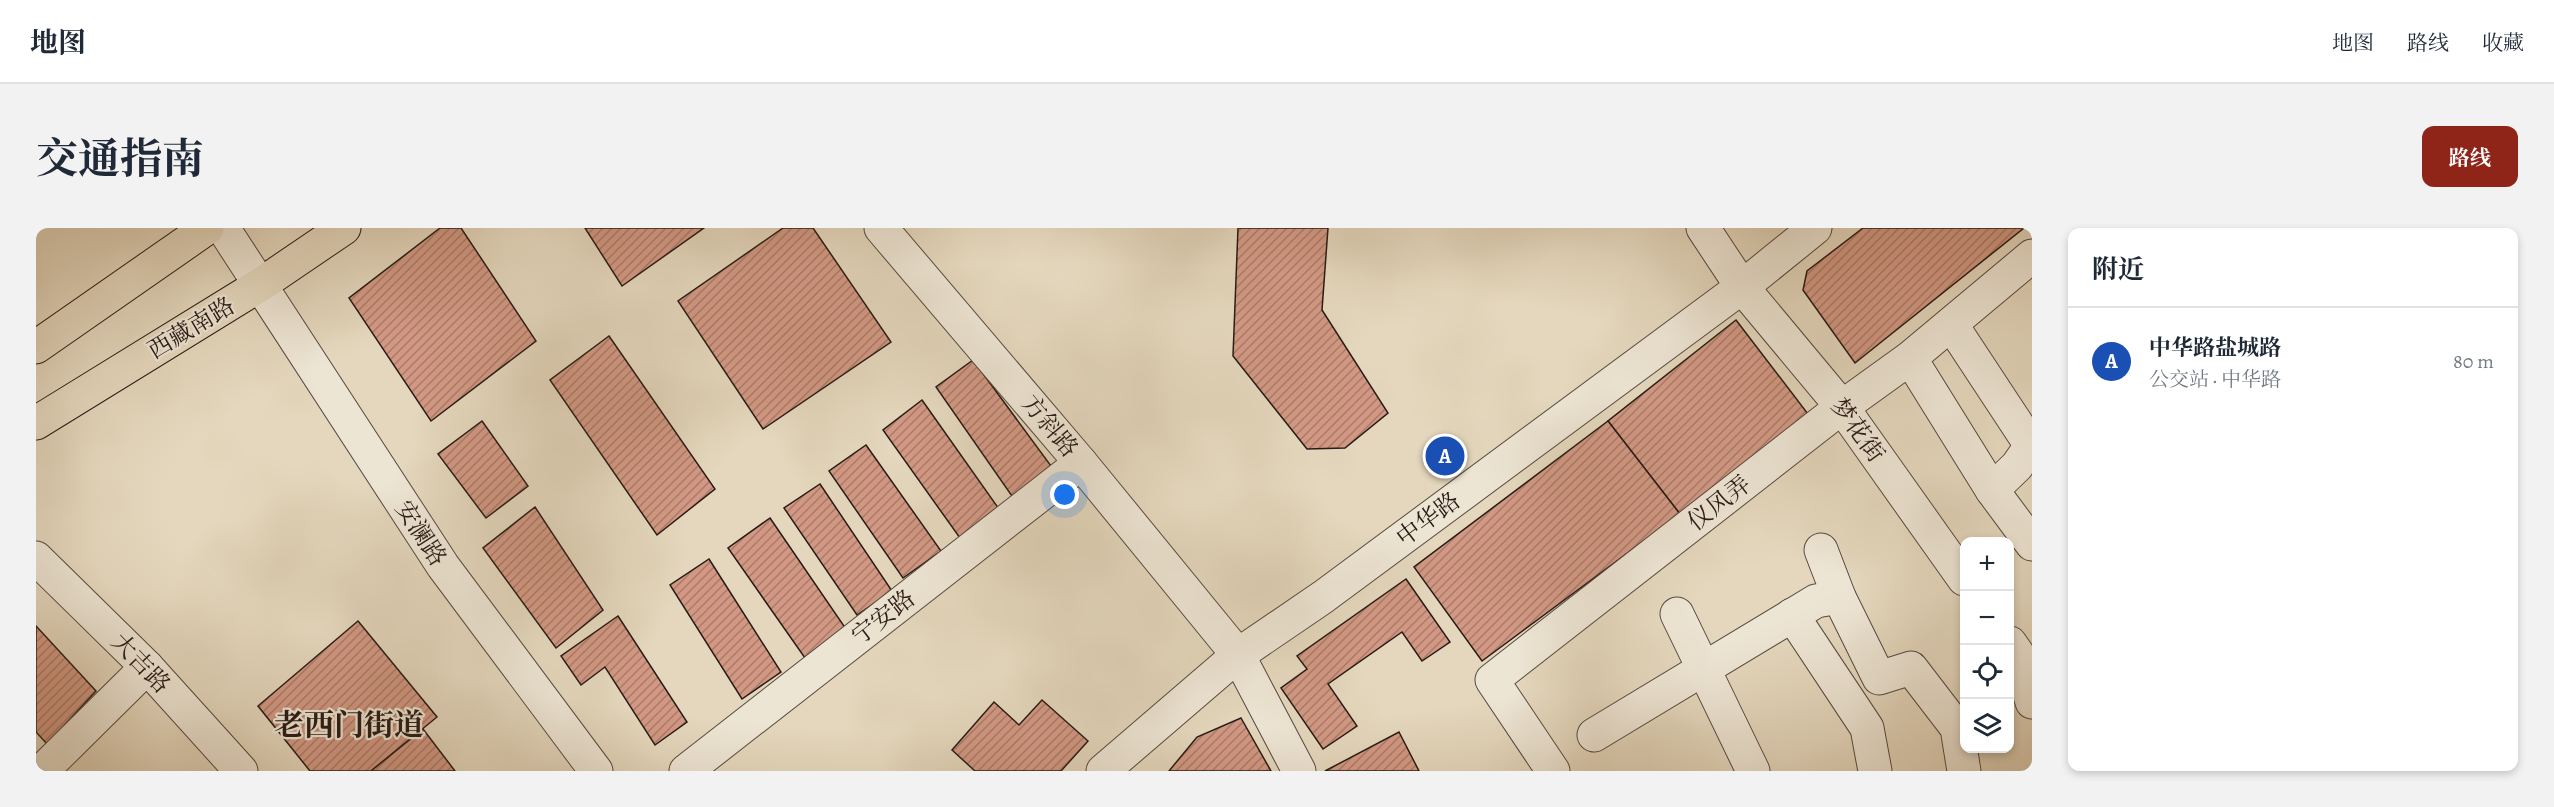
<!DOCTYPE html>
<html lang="zh">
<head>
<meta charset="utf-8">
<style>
  body { margin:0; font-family:Alegreya,"Noto Serif SC",serif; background:#f2f2f3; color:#1f2937 }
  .controls { position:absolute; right:18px; bottom:18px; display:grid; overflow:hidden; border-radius:12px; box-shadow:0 3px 9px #0003 }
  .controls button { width:54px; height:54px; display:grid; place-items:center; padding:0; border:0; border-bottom:2px solid #e0e1e3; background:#fff; color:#1f2937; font:30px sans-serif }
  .you { position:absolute; left:1029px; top:267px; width:21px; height:21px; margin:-15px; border:4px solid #fff; border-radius:50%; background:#1a73e8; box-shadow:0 0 0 9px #1a73e833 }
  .badge { display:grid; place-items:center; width:39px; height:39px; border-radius:50%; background:#8f2418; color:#fff; font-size:20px; font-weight:700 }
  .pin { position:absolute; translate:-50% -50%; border:3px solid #fff; box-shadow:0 2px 6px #0006 }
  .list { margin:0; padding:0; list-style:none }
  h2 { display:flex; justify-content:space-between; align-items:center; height:78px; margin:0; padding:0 24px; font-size:26px }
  h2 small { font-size:20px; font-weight:400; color:#747a83 }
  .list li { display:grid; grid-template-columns:39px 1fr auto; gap:18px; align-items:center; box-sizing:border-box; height:108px; padding:0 24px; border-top:2px solid #e0e1e3 }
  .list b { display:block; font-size:22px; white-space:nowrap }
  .list p { margin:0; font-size:20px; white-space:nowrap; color:#747a83 }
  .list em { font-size:20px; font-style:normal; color:#747a83 }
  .icon { flex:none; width:33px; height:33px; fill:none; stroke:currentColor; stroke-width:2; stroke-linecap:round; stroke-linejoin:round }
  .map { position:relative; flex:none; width:1996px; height:543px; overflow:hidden; border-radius:12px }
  header { display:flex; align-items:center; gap:36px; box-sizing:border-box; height:84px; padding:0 30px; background:#fff; border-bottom:2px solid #e0e1e3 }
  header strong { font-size:28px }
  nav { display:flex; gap:33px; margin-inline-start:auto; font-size:21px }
  .intro { display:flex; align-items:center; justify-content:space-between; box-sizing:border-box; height:144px; padding:0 36px }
  h1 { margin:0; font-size:42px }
  .button { padding:15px 27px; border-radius:12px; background:#8f2418; color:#fff; font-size:21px; font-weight:700 }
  main { display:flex; gap:36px; padding:0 36px }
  aside { flex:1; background:#fff; border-radius:12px; box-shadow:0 3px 9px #0003 }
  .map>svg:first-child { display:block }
  .building { fill:url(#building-hatch); stroke:#281b16; stroke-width:1.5 }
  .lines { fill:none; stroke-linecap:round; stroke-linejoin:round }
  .minor-casing { stroke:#574a40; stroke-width:35 }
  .major-casing { stroke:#281b16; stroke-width:35 }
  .minor { stroke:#ede5d4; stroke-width:33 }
  .major { stroke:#e4d7bd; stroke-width:33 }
  .labels { text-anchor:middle; stroke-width:4.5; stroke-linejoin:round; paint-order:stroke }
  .street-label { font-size:24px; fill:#281b16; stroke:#ede5d4 }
  .district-label { font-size:30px; font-weight:bold; fill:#281b16; stroke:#ede5d4 }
</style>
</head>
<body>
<header>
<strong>地图</strong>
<nav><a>地图</a><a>路线</a><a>收藏</a></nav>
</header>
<div class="intro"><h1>交通指南</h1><a class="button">路线</a></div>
<main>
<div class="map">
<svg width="1996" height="543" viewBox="0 0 1996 543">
  <defs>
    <pattern id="building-hatch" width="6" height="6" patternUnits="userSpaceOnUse" patternTransform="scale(1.5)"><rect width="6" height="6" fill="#d29883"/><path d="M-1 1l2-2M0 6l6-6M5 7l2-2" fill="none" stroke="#aa7b6a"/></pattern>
  </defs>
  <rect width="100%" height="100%" fill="#e4d7bd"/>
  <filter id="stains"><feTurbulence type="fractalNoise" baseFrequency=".00333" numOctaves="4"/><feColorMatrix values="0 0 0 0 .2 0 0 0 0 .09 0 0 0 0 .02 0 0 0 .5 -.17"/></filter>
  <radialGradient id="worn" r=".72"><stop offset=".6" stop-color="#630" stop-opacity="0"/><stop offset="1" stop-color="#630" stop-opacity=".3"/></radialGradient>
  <g class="building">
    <path d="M404,0H425L500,113L395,193L313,70Z"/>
    <path d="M549,0H668L586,58Z"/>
    <path d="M747,0H777L855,114L727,201L642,73Z"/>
    <path d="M1202,0H1292L1286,82L1352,185L1309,220L1271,221L1197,128Z"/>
    <path d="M1827,0H1988L1819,135L1767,62L1771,43Z"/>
    <path d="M1700,92L1772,186L1644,286L1572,193Z"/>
    <path d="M573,108L679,261L621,307L514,152Z"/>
    <path d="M937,132L1018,242L978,271L900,159Z"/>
    <path d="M886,172L963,281L924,310L847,202Z"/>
    <path d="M446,193L492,258L450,290L402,226Z"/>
    <path d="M1572,193L1644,286L1446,433L1378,339Z"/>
    <path d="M830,217L905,323L867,350L793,243Z"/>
    <path d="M784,256L856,363L821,387L748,280Z"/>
    <path d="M499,279L567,382L520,420L447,320Z"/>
    <path d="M734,290L810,401L769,430L692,320Z"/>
    <path d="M673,331L745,444L706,471L634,357Z"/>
    <path d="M1370,351L1414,414L1386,433L1366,404L1292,456L1321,498L1287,521L1245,460L1271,441L1261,428Z"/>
    <path d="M582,388L651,494L619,517L569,439L545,457L525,428Z"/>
    <path d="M322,393L401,489L335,543H274L222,478Z"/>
    <path d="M0,398L60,463L11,516L0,504Z"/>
    <path d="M1006,472L1052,513L1025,543H939L916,522L958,474L983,497Z"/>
    <path d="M1205,490L1235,543H1133L1161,509Z"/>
    <path d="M387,501L419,543H335Z"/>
    <path d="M1363,504L1383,543H1289Z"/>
  </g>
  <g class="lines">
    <defs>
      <g id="minor">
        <path d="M187,0L407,338L560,543"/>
        <path d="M845,0L1045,235L1202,427L1263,543"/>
        <path d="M1667,0L1706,59L1806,179L1928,351"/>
        <path d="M1915,96L1996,219"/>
        <path d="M1874,130L1956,262L1996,316"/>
        <path d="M1956,262L1981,238L1995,218"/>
        <path d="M1785,322L1803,369L1843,450L1875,440L1921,500L1928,543"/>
        <path d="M0,330L111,439L205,543"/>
        <path d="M1641,386L1717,543"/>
        <path d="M1756,387L1831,500L1839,543"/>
        <path d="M1974,415L1981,425L1996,474"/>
        <path d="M1558,507L1780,373L1803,369"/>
        <path d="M6,543L111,439"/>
        <path d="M650,543L1045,235"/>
        <path d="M1067,543L1202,427L1287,369L1706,59L1779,0"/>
        <path d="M1517,543L1456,452L1806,179L1874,130L1996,28"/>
      </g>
      <g id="major">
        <path d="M0,119L171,0"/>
        <path d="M0,195L224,57L308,0"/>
      </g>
    </defs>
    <use href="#minor" class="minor-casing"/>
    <use href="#major" class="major-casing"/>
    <use href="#minor" class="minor"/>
    <use href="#major" class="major"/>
  </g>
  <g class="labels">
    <g class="street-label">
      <text transform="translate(155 100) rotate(-31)" y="8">西藏南路</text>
      <text transform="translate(1014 198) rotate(50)" y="8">方斜路</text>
      <text transform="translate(1822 202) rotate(54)" y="8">梦花街</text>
      <text transform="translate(1683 275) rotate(-38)" y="8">仪风弄</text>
      <text transform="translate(1392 291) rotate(-37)" y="8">中华路</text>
      <text transform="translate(385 305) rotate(57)" y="8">安澜路</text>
      <text transform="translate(847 389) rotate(-38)" y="8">宁安路</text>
      <text transform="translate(105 435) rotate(46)" y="8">大吉路</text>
    </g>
    <g class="district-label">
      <text x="313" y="507">老西门街道</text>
    </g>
  </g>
  <rect width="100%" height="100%" filter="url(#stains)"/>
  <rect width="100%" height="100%" fill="url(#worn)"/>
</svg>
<div class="controls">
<button>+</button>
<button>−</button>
<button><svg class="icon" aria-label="locate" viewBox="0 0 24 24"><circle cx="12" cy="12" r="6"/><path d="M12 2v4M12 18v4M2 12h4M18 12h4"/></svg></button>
<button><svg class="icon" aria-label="layers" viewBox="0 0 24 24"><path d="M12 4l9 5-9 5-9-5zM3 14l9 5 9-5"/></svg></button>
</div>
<div class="you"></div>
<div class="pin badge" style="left:1409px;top:228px;background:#1a4fb4">A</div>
</div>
<aside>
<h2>附近<small></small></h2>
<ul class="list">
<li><span class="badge" style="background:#1a4fb4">A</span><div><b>中华路盐城路</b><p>公交站 · 中华路</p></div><em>80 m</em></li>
</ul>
</aside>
</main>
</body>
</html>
